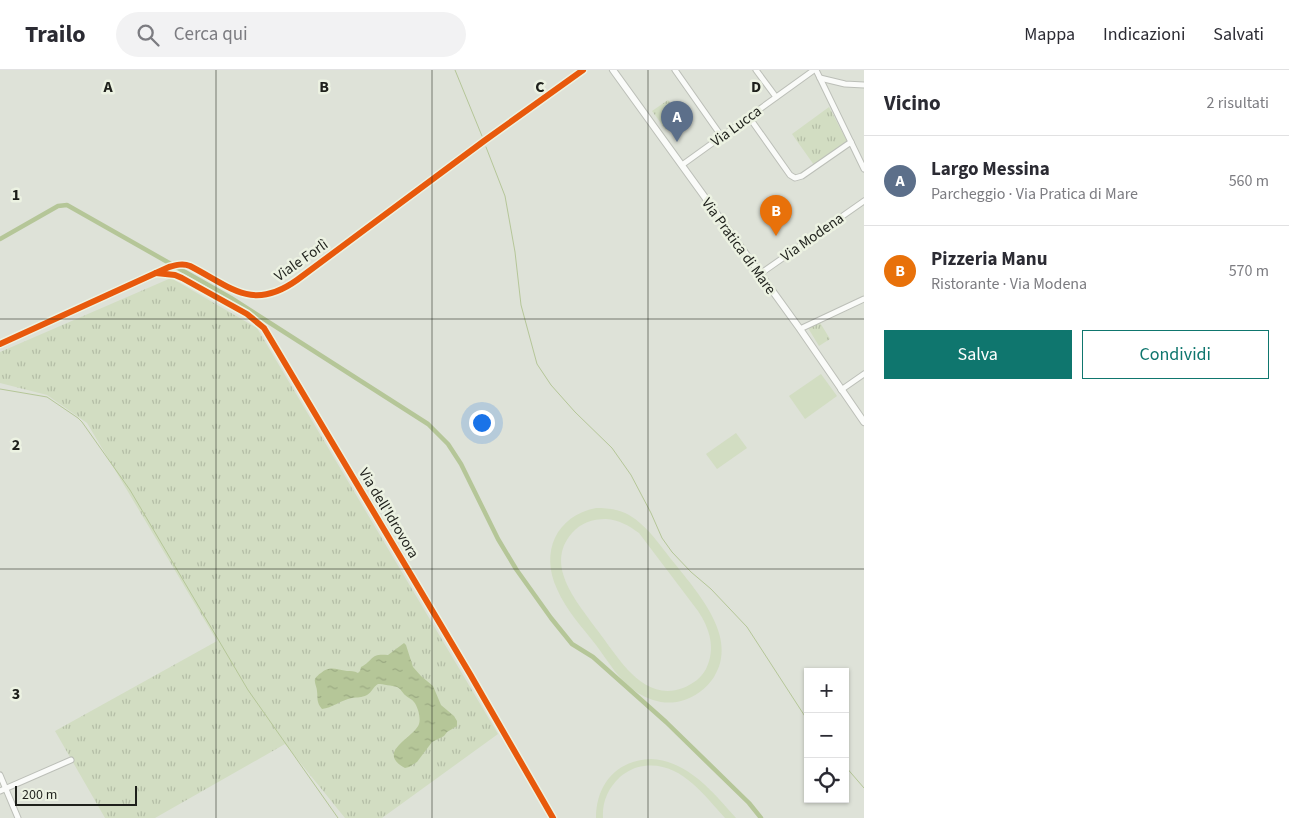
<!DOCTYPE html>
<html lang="it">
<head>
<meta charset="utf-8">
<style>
  body { margin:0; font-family:"Source Sans 3",sans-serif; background:#f2f2f3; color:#2b2b33 }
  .controls { position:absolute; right:15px; bottom:15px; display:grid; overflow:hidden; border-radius:0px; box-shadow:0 1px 4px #0004 }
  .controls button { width:45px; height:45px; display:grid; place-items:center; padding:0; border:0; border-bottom:1px solid #e1e1e2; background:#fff; color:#2b2b33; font:25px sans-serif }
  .scale { position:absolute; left:15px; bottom:12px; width:122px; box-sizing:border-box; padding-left:5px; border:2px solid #1e201b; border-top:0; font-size:14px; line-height:18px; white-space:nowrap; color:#1e201b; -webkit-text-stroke:4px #ecf2e2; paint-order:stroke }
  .you { position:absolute; left:481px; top:352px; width:18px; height:18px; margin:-12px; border:4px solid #fff; border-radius:50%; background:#1a73e8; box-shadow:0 0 0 8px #1a73e833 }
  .badge { display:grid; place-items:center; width:32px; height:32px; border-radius:50%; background:#0f766e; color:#fff; font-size:16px; font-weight:700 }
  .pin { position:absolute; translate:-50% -41px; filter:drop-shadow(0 1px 2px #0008) }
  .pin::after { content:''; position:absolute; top:26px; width:18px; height:15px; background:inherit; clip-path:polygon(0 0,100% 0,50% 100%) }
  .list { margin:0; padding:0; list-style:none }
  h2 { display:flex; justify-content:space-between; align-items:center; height:65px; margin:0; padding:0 20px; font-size:21px }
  h2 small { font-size:16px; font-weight:400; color:#7c7c81 }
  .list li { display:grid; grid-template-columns:32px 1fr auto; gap:15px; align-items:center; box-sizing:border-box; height:90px; padding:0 20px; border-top:1px solid #e1e1e2 }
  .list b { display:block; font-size:19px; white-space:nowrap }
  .list p { margin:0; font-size:16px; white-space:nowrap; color:#7c7c81 }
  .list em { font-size:16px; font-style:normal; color:#7c7c81 }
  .actions { display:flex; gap:10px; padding:15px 20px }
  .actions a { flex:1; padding:11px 0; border:1px solid #0f766e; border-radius:0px; text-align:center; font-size:18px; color:#0f766e }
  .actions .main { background:#0f766e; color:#fff }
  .icon { flex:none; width:28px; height:28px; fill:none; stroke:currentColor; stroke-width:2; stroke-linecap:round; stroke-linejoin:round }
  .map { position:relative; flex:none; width:864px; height:748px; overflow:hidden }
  header { display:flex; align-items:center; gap:30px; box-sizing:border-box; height:70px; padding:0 25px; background:#fff; border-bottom:1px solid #e1e1e2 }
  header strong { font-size:24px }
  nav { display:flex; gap:28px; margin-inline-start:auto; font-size:18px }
  .search { width:350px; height:45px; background:#f2f2f3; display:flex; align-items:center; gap:12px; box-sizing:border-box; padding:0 18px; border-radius:28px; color:#7c7c81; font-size:19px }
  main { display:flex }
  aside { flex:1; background:#fff }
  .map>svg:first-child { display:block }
  .grass { fill:url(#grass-tufts) }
  .pitch { fill:#d2ddc2; fill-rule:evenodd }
  .water { fill:url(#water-ripples) }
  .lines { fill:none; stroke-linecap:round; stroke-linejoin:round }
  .stream { stroke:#b5c698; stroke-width:1 }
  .canal { stroke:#b5c698; stroke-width:4.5 }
  .minor-casing { stroke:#bcbfb8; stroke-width:7 }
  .tertiary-casing { stroke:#bcbfb8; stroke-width:8 }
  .minor { stroke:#fafbf9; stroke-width:5 }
  .tertiary { stroke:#fafbf9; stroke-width:6 }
  .cycleway-casing { stroke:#ecf2e2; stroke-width:9 }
  .cycleway { stroke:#e8590c; stroke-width:6 }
  .grid { fill:none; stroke:#1e201b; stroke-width:1; stroke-opacity:0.55 }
  .labels { text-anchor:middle; stroke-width:5; stroke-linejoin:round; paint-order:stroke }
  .street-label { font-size:15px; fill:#1e201b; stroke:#ecf2e2 }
  .grid-label { font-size:16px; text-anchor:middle; font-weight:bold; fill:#1e201b; stroke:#ecf2e2; stroke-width:5; stroke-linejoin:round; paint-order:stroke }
</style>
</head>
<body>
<header>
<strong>Trailo</strong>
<div class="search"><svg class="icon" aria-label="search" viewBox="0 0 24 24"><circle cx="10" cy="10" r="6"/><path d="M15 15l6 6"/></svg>Cerca qui</div>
<nav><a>Mappa</a><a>Indicazioni</a><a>Salvati</a></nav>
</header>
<main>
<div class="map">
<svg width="864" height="748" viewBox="0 0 864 748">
  <defs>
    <pattern id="grass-tufts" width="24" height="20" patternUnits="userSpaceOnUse" patternTransform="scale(1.25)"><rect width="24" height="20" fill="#d2ddc2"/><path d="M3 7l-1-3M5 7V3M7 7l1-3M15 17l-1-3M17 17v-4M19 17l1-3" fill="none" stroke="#b4bda6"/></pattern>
    <pattern id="water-ripples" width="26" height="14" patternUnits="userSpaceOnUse" patternTransform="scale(1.25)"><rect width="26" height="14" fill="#b5c698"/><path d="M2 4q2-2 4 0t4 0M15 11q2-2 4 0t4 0" fill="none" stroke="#9baa82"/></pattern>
  </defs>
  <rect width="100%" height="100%" fill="#dee2d8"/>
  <g class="grass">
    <path d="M668,30L682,49L666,60L652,41Z"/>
    <path d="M829,37L847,71L814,95L792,64Z"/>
    <path d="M171,208L257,258L498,664L382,748H345L285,674L155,748H105L55,661L217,571L87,353L47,325L0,313V282Z"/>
    <path d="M819,251L830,269L819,276L808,258Z"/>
  </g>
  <g class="pitch">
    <path d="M821,304L837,326L805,349L789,326Z"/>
    <path d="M736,363L747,378L717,399L706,384Z"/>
    <path d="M596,438C607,438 619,439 629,445C648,456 661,477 675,494C698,523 739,568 714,607C707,618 694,628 681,631C666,635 651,631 638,623C620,612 608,591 596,575C582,557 566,540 557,519C540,482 556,446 596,438ZM606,449C619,450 628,455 639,463L698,541C710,559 716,579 706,599C701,608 693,614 683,618C643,633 618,587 598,561C579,534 543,496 572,463C581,453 592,449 606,449Z"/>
    <path d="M651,689C688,691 713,722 736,748H725C704,725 680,691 644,696C635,697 627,701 620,707C608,718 602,732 603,748H596C596,714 617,690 651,689Z"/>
  </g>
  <path class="water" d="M404,573L406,575L413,597L421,606L433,616L441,635L454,646L457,651V656L447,662L444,666L432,672L417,692L409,697L405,698C375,682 414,668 419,654C421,648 418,637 414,632C412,629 408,628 405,625C402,622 401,619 397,617C392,616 383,614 378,614C373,617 372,622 367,625C361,628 358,627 352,628C341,630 332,638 322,639C316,632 318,628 317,621C317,617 314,613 315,609C316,607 319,604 321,603C330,595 337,600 347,601C351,601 354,601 358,603L360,601L361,597C374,590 370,583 388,585Z"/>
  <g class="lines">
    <g class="stream">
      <path d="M455,0L482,66"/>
      <path d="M486,77L505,126L515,182L521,235L537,294L551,315L575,342L612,378L631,405L651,443L662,468L672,482L691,502L711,519L747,557L808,651"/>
      <path d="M0,319L47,327L78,348L82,352L130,420L248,620L338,748"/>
      <path d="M845,696L864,718"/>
    </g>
    <path class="canal" d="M0,169L58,136L67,135L231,228L428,354L448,374L461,394L498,469L516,499L551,548L572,574L593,587L666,652L749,733L761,748"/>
    <defs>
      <g id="minor">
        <path d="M675,0L722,67"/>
        <path d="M756,0L776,27"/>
        <path d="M816,0L864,99"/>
        <path d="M820,8L845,14L864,15"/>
        <path d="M749,47L790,105L795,108L802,106L851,72"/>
        <path d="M682,95L814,0"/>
        <path d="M156,203L175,205L182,208L247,244L264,258L470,604L553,748"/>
        <path d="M760,204L864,131"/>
        <path d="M800,259L864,229"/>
        <path d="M0,274L169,197C176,195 183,193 190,196C231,217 252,242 297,210L484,71L583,0"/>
        <path d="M841,320L864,304"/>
        <path d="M0,705L18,748"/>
        <path d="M0,721L71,690"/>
      </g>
      <path id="tertiary" d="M613,0L800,259L864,352"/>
    </defs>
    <use href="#minor" class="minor-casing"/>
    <use href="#tertiary" class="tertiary-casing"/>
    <use href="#minor" class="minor"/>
    <use href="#tertiary" class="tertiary"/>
    <defs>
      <g id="cycleway">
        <path d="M156,203L175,205L182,208L247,244L264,258L470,604L553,748"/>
        <path d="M0,274L169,197C176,195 183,193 190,196C231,217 252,242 297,210L484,71L583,0"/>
      </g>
    </defs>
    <use href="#cycleway" class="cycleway-casing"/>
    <use href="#cycleway" class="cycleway"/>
  </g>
  <path class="grid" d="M216,0V748M432,0V748M648,0V748M0,249H864M0,499H864"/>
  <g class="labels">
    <g class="street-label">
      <text transform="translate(736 56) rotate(-36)" y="5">Via Lucca</text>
      <text transform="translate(812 167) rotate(-35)" y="5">Via Modena</text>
      <text transform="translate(739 176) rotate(54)" y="5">Via Pratica di Mare</text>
      <text transform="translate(301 190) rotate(-35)" y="5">Viale Forlì</text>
      <text transform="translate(389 443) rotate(59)" y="5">Via dell'Idrovora</text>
    </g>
  </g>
  <g class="grid-label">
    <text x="108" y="22">A</text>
    <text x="324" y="22">B</text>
    <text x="540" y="22">C</text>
    <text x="756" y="22">D</text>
    <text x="16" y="130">1</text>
    <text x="16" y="380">2</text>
    <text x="16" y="629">3</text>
  </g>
</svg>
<div class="controls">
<button>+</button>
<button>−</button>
<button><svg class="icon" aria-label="locate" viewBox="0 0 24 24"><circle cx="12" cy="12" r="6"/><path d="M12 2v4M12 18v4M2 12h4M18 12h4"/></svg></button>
</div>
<div class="scale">200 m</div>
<div class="you"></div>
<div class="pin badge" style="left:677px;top:72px;background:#5c6f8a">A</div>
<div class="pin badge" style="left:776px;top:166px;background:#e8710a">B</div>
</div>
<aside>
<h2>Vicino<small>2 risultati</small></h2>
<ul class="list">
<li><span class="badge" style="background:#5c6f8a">A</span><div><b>Largo Messina</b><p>Parcheggio · Via Pratica di Mare</p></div><em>560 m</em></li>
<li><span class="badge" style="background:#e8710a">B</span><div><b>Pizzeria Manu</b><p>Ristorante · Via Modena</p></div><em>570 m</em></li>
</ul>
<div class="actions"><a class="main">Salva</a><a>Condividi</a></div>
</aside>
</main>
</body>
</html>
